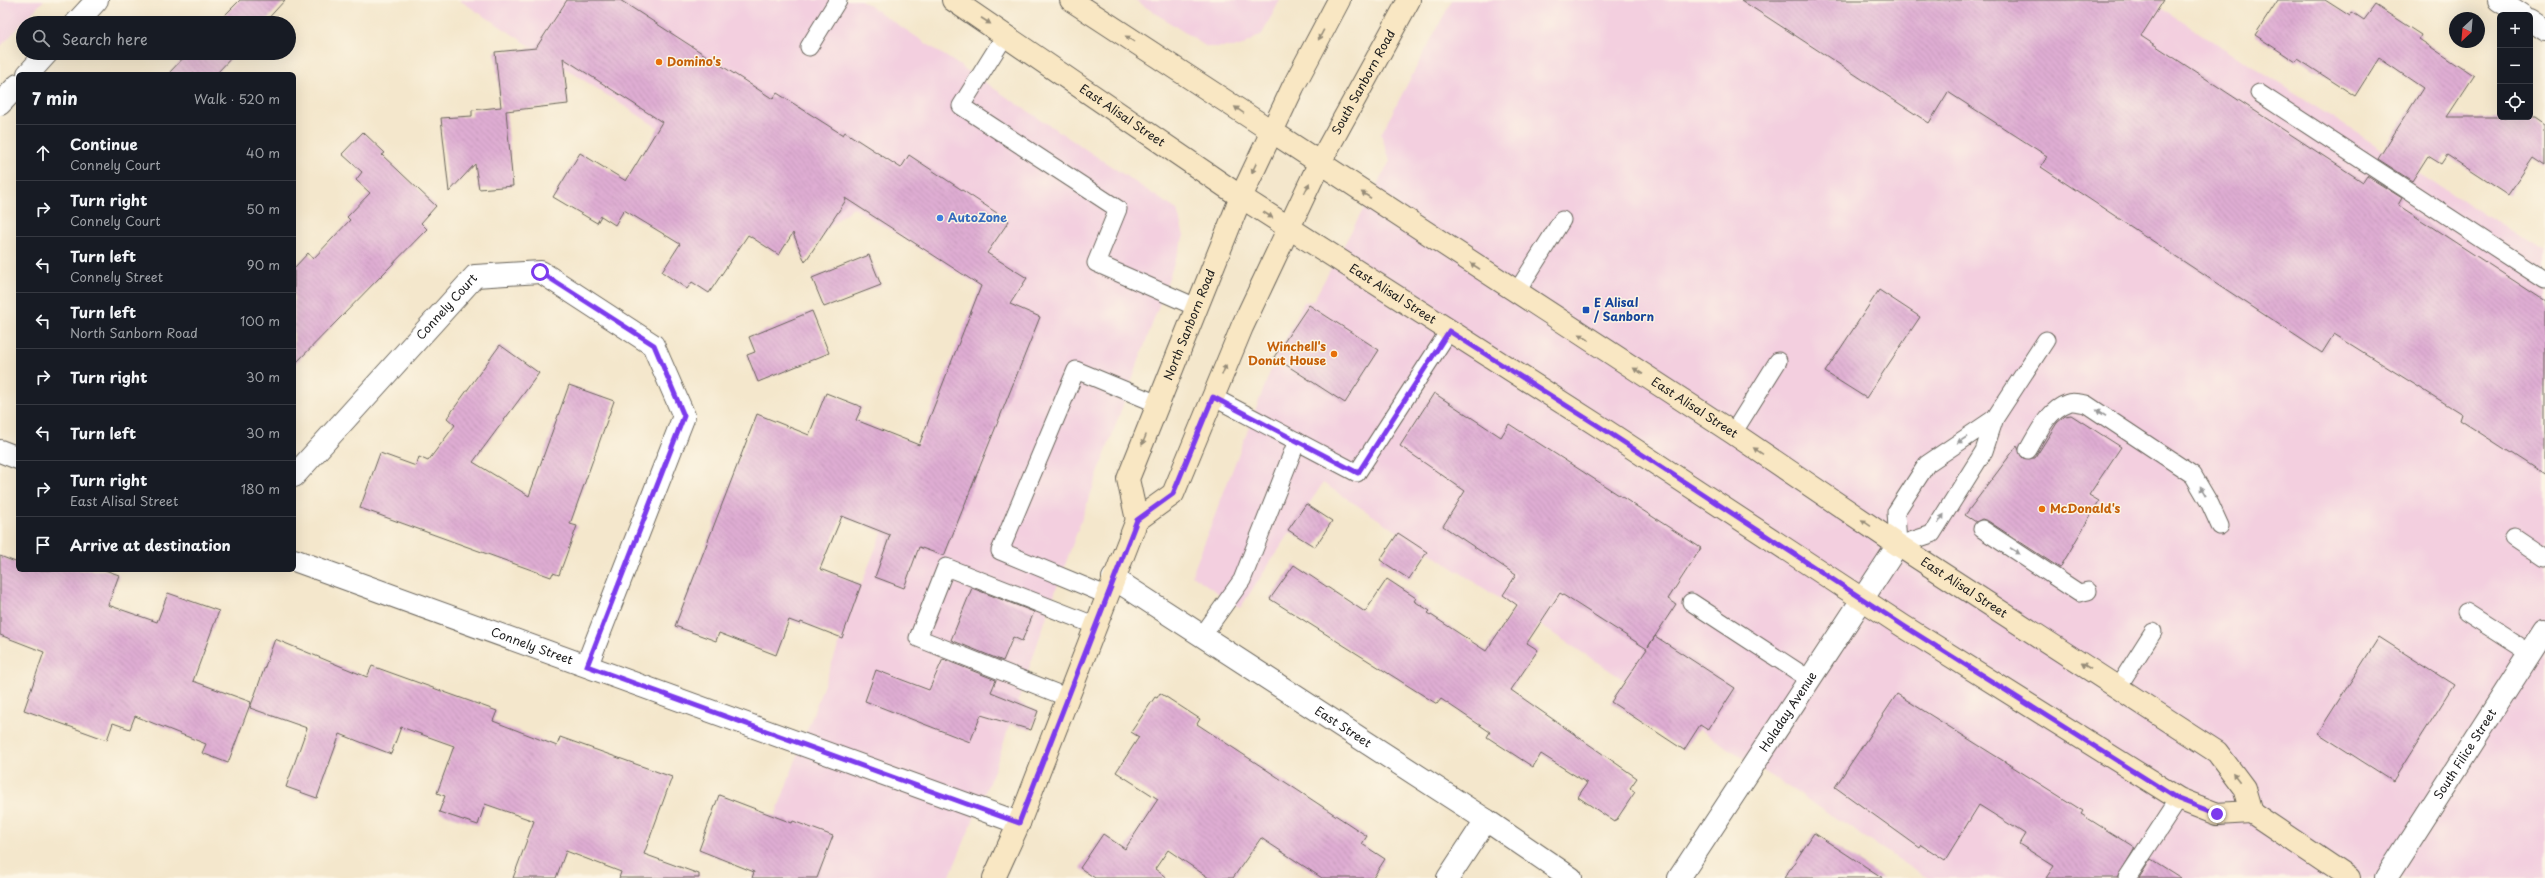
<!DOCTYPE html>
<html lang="en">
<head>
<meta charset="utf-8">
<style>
  body { margin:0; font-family:"Playpen Sans",sans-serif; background:#20242c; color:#f1f3f6 }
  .controls { position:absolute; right:12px; top:12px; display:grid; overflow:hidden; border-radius:6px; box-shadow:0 4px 16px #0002 }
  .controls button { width:36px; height:36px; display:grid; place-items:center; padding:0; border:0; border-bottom:1px solid #363941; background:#171b24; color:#f1f3f6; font:20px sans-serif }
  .compass { position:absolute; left:2449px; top:12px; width:36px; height:36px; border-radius:50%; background:#171b24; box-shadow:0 4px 16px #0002; rotate:206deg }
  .stop { position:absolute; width:12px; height:12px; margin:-9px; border:3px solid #7c3aed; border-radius:50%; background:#fff }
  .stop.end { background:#7c3aed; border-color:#fff; box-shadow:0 1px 4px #0008 }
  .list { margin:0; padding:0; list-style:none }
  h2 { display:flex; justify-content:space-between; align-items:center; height:52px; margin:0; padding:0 16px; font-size:17px }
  h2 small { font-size:13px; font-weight:400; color:#9ea1a6 }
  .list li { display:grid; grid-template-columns:26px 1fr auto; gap:12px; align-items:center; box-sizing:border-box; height:56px; padding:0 16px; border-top:1px solid #363941 }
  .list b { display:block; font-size:15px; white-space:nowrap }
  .list p { margin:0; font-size:13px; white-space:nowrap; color:#9ea1a6 }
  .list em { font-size:13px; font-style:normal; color:#9ea1a6 }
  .icon { flex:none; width:22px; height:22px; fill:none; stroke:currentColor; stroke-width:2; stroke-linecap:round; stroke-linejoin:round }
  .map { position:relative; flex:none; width:2545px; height:878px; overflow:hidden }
  .search { position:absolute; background:#171b24; box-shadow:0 4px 16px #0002; left:16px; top:16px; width:280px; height:44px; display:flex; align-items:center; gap:10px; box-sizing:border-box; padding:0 14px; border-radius:22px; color:#9ea1a6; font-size:15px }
  .panel { position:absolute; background:#171b24; box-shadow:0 4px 16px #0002; left:16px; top:72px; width:280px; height:500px; border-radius:6px }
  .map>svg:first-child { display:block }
  .built { fill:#f3cfdf }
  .building { fill:url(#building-back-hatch) }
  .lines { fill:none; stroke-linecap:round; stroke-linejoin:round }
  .lane-casing { stroke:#68635a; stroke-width:19 }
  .street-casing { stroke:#68635a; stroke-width:24 }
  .secondary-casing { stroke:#68635a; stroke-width:24 }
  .lane { stroke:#fff; stroke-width:17 }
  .street { stroke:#fff; stroke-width:22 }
  .secondary { stroke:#f9e7c3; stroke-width:22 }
  .oneway { fill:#968c78 }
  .oneway2 { fill:#999 }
  .route { stroke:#7c3aed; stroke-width:5 }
  .food-dot { fill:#e8710a; stroke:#fcf5e5; stroke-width:1.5 }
  .shop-dot { fill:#3f7fe0; stroke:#fcf5e5; stroke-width:1.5 }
  .transit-dot { fill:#1a4fb4; stroke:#fcf5e5; stroke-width:1.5 }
  .labels { text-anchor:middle; stroke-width:3; stroke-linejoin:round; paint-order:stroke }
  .food-label { font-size:12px; font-weight:bold; fill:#c56008; stroke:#fcf5e5; text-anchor:start }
  .street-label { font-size:12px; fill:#1c1c1c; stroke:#fcf5e5 }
  .shop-label { font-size:12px; font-weight:bold; fill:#366cbe; stroke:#fcf5e5; text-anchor:start }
  .transit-label { font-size:12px; font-weight:bold; fill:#164399; stroke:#fcf5e5; text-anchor:start }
</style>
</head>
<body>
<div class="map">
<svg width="2545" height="878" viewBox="0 0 2545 878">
  <defs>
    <pattern id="building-back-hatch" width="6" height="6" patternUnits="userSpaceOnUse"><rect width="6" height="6" fill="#dfadd3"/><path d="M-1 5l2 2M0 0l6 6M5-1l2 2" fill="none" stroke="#bf94b5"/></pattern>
  </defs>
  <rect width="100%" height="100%" fill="#fcf5e5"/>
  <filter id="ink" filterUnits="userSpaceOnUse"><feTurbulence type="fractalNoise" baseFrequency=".025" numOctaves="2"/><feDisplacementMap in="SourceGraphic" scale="8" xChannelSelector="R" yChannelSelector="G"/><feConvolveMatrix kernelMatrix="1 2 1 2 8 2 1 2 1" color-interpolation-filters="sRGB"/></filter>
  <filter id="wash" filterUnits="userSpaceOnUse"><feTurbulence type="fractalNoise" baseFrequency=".012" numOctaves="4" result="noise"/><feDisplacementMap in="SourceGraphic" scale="16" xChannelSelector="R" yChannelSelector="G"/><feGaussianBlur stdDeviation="0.9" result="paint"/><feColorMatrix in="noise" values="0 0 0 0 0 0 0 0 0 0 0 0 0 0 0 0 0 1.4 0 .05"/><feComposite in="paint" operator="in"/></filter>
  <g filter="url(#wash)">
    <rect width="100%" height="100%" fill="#f4e7cc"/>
    <g class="built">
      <path d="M0,0H44L0,47Z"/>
      <path d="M459,0H861L1177,210L1184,236L1052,601L995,768L949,878H752L861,585L980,287L853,207L822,233Z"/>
      <path d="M1135,0H1280L1262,34L1240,47H1207Z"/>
      <path d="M1452,0H2148L2545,253V878H1927L1323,483L1240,608L1192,575L1272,367L1304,302L1313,301L1390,161L1381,134Z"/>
    </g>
    <g id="blocks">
      <g class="building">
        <path d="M240,0H285L264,23H217Z"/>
        <path d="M567,0H620L773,99L777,93L843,135L845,132L901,168L909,155L1009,221L987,253L1027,278L1010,304L1040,317L944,556L919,547L904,588L875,577L890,535L842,516L820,569L861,585L842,638L801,622L800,624L789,620L776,655L719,633L716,641L675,626L757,414L809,435L826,393L862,407L856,420L919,445L981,286L845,198L846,200L805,262L793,233L779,255L748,235L709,293L692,282L687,289L662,272L680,244L624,210L615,225L601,216L597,223L553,197L580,153L626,181L662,122L563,58L568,104L506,111L513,186L479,189L475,164L449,192L441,118L472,116V110L501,107L495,52L536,48Z"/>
        <path d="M1741,0H2164L2141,36L2363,182L2367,176L2402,198L2398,205L2545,301V475L2460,420L2462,414L2334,334L2322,353L2041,167L2047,156L1948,92L1929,123Z"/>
        <path d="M2278,0H2325L2350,16L2352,12L2364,20L2375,5L2421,35L2419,39L2474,76L2447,117H2535L2545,124V166L2533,158L2508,195L2447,155L2441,164L2428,156L2412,181L2378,159L2423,88L2379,58L2355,96L2298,59L2296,62L2255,35Z"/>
        <path d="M188,53H236L216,74H168Z"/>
        <path d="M363,132L385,153L382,155L436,206L421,223L427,229L294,365V268L308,253L313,259L350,220L347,217L370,193L356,180L362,172L342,154Z"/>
        <path d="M869,255L881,285L824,307L812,278Z"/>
        <path d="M1879,290L1920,317L1866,398L1825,372Z"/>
        <path d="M1309,305L1379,350L1345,403L1274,357Z"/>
        <path d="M812,311L829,353L758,382L747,355L755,352L749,337Z"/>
        <path d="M500,345L539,373L473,462L529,496L569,385L614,401L570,524L577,526L559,575L553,573L551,577L360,508L380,453L416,466L419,457L428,461L455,425L447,418Z"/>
        <path d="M1434,393L1501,437L1509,424L1701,548L1668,599L1676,604L1648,647L1655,636L1735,688L1708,730L1700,725L1684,750L1611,702L1647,649L1560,593L1527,643L1538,650L1511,690L1637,778L1630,788L1635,792L1615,822L1578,797L1587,783L1541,754L1533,767L1487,737L1490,732L1441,699L1437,704L1270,599L1294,565L1365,612L1387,579L1416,598L1414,601L1430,611L1428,613L1486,651L1517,605L1503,595L1516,575L1443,526L1465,491L1400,446Z"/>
        <path d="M2071,415L2121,447L2089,495L2099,501L2060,568L1988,521L1982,519L1976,522L1965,515L2017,446L2023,458H2035L2057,423L2065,416Z"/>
        <path d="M1306,504L1332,521L1315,547L1288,530Z"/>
        <path d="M1398,533L1427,552L1409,579L1380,560Z"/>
        <path d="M0,556L18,563V570H105L119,575L108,605L157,622L168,593L219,611L193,681L251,702L228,763L202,753L206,744L135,716L130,729L113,723L107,740L24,710L44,652L0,635Z"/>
        <path d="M972,588L1034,612L1022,641L1013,637L1003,661L951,640Z"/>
        <path d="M2379,637L2454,685L2393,781L2318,733Z"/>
        <path d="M275,639L367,677L372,666L497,711L493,721L557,746L560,737L672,777L644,854L699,874V878H619L621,872L566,851L556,878H513L534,821L485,804L478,825L439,812L445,796L437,793L454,746L401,727L391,754L340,734L317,798L286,787L307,728L250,708Z"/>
        <path d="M943,659L996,680L991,692L1038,711L1031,730L981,715L970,742L865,701L876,670L929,690Z"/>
        <path d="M1160,693L1200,719L1197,724L1367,836L1362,844L1385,859L1373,878H1322L1261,838L1233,878H1209L1168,850L1155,869L1167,878H1095L1080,868L1103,834L1125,849L1158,799L1116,772L1139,737L1131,732L1155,697L1157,698Z"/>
        <path d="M1897,694L2083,811L2081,814L2135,848L2117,878H2046L2054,866L2019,844L2025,834L1979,805L1945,860L1922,845L1920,848L1835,787Z"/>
        <path d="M719,795L792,823L793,821L833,836L817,878H752L754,872L699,850Z"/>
        <path d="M1814,833L1883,878H1784Z"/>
        <path d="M2151,859L2181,878H2139Z"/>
      </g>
    </g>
  </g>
  <g filter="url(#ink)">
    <use href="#blocks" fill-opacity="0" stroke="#68635a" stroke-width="1"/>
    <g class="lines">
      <defs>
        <g id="lane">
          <path d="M1006,34L961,106L1118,209L1096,263L1196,307"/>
          <path d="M809,47L838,0"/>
          <path d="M2259,93L2545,280"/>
          <path d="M1516,293L1562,220"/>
          <path d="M1213,397L1357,473L1449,331"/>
          <path d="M1995,418L1927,464L1896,512L1898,545L1932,534L1984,451L1995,418L2046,340"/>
          <path d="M1733,433L1778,361"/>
          <path d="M2028,450C2038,433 2048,410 2068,403C2072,401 2081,403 2086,404L2193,475L2210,504L2220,526"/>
          <path d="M1982,529L2079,593L2088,591"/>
          <path d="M2514,537L2545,558"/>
          <path d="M1106,595L1000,551L1076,370L1158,404"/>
          <path d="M1691,602L1809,679"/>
          <path d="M2466,612L2530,653"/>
          <path d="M1202,636L1242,580L1297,441"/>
          <path d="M2118,687L2153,632"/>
          <path d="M1066,697L918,638L946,567L1094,625"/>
          <path d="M2127,878L2179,799"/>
        </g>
        <g id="street">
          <path d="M2499,0L2522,15"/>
          <path d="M2530,20L2545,30"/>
          <path d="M76,23L97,0"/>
          <path d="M28,74L47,53"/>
          <path d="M0,104L18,85"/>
          <path d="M0,451L18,458"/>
          <path id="s1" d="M294,476L475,276L541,272L653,345L684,416L587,665"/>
          <path id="s2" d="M294,560L1019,823"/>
          <path id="s3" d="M1113,578L1486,820L1571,878"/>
          <path d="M1448,878L1486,820"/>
          <path id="s4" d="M1679,878L1898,545"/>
          <path id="s5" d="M2386,878L2545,630"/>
        </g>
        <g id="secondary">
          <path id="s6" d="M953,0L1241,197L1608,432L1903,626L2179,799L2217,814L2251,812L2349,878"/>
          <path id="s7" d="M1071,0L1733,433L1898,545L2217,752L2244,788L2251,812"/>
          <path id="s8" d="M1137,520L1128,479L1241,197L1293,87L1339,0"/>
          <path id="s9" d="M994,878L1019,823L1137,520L1173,494L1242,327L1319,164L1409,0"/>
        </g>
      </defs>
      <use href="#lane" class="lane-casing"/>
      <use href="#street" class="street-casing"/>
      <use href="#secondary" class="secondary-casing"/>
      <use href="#lane" class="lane"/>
      <use href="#street" class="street"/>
      <use href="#secondary" class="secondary"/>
    </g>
    <defs><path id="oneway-solid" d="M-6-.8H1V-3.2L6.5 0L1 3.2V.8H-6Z"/></defs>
    <g class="oneway">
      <use href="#oneway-solid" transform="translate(986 21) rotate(33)"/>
      <use href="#oneway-solid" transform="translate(1321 35) rotate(118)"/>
      <use href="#oneway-solid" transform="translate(1130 39) rotate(-147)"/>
      <use href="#oneway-solid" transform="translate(1239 110) rotate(-145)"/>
      <use href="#oneway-solid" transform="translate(1254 168) rotate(115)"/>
      <use href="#oneway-solid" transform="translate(1307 188) rotate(-65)"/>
      <use href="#oneway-solid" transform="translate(1366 195) rotate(-147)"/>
      <use href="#oneway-solid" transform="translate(1268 215) rotate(33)"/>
      <use href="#oneway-solid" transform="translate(1475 266) rotate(-147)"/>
      <use href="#oneway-solid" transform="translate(1584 337) rotate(-147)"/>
      <use href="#oneway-solid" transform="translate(1224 370) rotate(-68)"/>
      <use href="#oneway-solid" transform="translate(1638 371) rotate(-147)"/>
      <use href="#oneway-solid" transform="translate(1144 440) rotate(112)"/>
      <use href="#oneway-solid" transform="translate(1758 451) rotate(-146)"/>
      <use href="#oneway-solid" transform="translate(1866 523) rotate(-146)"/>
      <use href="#oneway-solid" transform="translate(2086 666) rotate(-147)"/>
      <use href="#oneway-solid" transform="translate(2236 777) rotate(-127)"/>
    </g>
    <g class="oneway2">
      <use href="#oneway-solid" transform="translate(2101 413) rotate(-147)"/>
      <use href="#oneway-solid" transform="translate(1962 440) rotate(147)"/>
      <use href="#oneway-solid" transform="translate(2203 491) rotate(-120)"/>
      <use href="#oneway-solid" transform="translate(1941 519) rotate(-57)"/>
      <use href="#oneway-solid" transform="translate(2015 551) rotate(33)"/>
    </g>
  </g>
  <g class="lines" filter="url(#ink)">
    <path class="route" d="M540,272L654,345L684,416L587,666L1019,823L1137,520L1173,494L1213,397L1358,473L1449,331L1608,432L1904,626L2178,799L2217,814"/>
  </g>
  <g class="food-dot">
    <circle cx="659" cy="62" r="4"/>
    <circle cx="1334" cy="354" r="4"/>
    <circle cx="2042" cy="509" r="4"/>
  </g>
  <circle class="shop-dot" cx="940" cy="218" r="4"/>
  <rect class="transit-dot" x="1582" y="306" width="8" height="8" rx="2"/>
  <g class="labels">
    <g class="food-label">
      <text x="667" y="66">Domino's</text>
      <text x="1326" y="351" text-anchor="end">Winchell's<tspan x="1326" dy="14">Donut House</tspan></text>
      <text x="2050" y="513">McDonald's</text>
    </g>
    <g class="street-label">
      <text dy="4" stroke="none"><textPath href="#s9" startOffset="884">South Sanborn Road</textPath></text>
      <text dy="4" stroke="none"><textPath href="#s6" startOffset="205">East Alisal Street</textPath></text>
      <text dy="4" stroke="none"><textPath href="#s6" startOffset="529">East Alisal Street</textPath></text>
      <text dy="4" stroke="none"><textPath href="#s1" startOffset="228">Connely Court</textPath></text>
      <text dy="4" stroke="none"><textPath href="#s8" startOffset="208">North Sanborn Road</textPath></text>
      <text dy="4" stroke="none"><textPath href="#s7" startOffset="745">East Alisal Street</textPath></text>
      <text dy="4" stroke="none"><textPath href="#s7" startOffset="1069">East Alisal Street</textPath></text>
      <text dy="4" stroke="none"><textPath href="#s2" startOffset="253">Connely Street</textPath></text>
      <text dy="4" stroke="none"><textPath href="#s4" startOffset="199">Holaday Avenue</textPath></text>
      <text dy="4" stroke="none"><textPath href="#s3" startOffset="274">East Street</textPath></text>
      <text dy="4" stroke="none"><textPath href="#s5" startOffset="147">South Filice Street</textPath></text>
    </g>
    <g class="shop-label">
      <text x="948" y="222">AutoZone</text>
    </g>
    <g class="transit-label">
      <text x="1594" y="307">E Alisal<tspan x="1594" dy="14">/ Sanborn</tspan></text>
    </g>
  </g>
</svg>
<div class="controls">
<button>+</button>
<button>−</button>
<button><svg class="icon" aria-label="locate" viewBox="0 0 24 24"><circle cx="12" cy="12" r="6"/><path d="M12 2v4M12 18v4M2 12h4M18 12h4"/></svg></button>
</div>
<svg class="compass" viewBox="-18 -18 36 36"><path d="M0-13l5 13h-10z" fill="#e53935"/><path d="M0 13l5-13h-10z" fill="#9ea1a6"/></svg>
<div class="stop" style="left:540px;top:272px"></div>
<div class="stop end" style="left:2217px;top:814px"></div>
<div class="search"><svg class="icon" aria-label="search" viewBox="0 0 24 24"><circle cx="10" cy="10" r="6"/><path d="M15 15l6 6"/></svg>Search here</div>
<section class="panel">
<h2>7 min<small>Walk · 520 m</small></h2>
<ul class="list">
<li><svg class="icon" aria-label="ahead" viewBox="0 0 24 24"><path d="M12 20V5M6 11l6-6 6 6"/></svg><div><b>Continue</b><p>Connely Court</p></div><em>40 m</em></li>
<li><svg class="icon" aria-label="right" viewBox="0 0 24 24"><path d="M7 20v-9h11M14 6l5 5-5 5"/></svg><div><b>Turn right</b><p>Connely Court</p></div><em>50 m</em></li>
<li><svg class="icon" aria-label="left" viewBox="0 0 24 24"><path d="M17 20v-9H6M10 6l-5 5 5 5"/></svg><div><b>Turn left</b><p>Connely Street</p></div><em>90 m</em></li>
<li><svg class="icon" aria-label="left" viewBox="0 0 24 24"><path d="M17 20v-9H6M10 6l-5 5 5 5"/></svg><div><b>Turn left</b><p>North Sanborn Road</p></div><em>100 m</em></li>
<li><svg class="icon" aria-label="right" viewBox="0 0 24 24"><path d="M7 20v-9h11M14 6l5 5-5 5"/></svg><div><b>Turn right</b></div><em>30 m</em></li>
<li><svg class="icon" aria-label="left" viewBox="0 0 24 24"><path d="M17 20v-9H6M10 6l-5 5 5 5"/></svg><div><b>Turn left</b></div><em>30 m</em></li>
<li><svg class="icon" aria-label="right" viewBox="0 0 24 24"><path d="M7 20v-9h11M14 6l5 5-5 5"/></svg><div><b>Turn right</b><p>East Alisal Street</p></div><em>180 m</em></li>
<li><svg class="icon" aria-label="arrive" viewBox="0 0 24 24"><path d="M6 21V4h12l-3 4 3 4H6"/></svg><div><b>Arrive at destination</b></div></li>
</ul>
</section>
</div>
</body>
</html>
